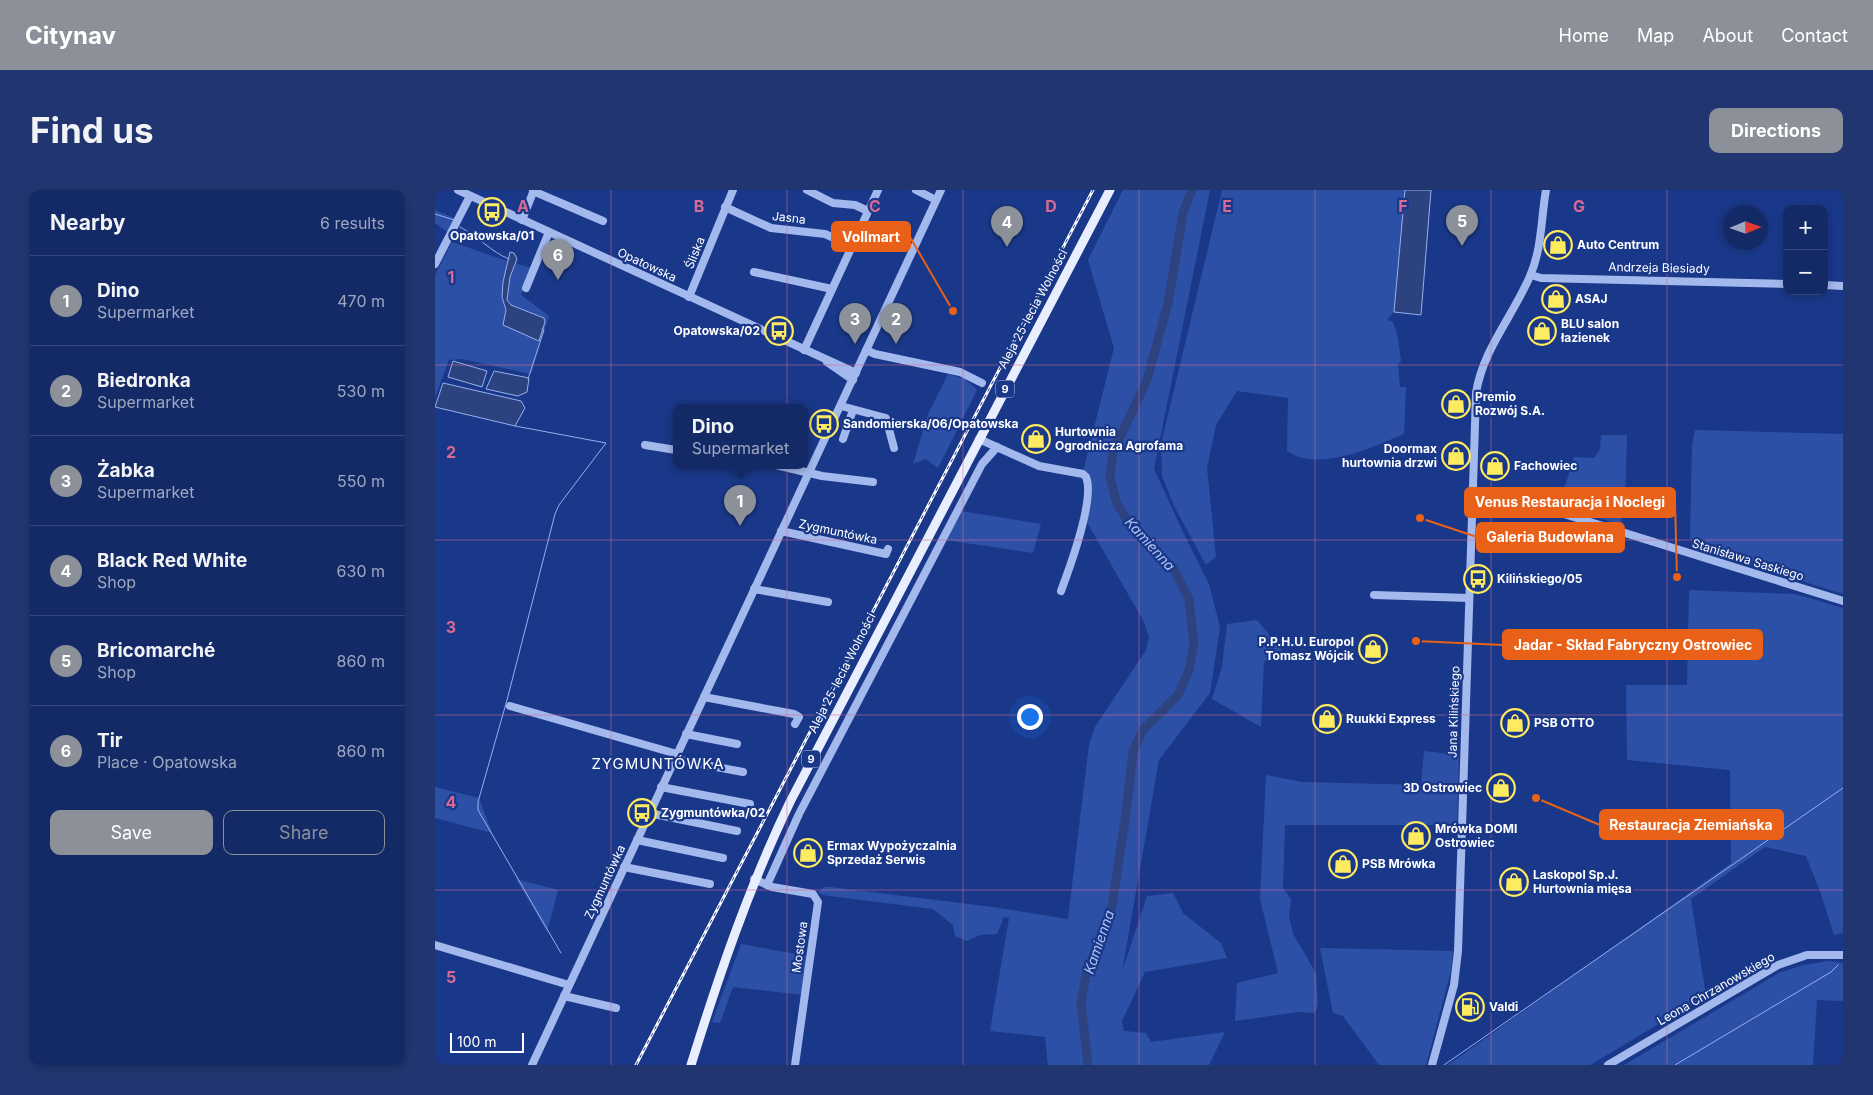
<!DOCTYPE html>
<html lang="en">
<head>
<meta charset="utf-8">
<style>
  body { margin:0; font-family:Inter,sans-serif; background:#213670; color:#f1f3f6 }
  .controls { position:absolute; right:15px; top:15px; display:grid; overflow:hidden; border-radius:10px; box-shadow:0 2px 8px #0003 }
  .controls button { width:45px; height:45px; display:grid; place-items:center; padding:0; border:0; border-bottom:1px solid #33467b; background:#142a67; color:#f1f3f6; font:25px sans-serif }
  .compass { position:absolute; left:1288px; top:15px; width:45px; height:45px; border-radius:50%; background:#142a67; box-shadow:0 2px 8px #0003; rotate:88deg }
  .scale { position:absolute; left:15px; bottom:12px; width:74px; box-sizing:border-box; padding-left:5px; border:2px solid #fff; border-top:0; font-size:14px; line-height:18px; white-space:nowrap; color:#fff; -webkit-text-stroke:4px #1a3889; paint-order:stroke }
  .you { position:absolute; left:594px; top:526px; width:18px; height:18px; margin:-12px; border:4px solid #fff; border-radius:50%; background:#1a73e8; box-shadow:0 0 0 8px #1a73e833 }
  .badge { display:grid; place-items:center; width:32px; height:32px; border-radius:50%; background:#8c9099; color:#fff; font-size:16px; font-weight:700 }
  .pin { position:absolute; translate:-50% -41px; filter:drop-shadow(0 1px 2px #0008) }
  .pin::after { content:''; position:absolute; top:26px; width:18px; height:15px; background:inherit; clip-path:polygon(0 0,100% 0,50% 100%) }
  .popup { position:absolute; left:238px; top:214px; width:135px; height:65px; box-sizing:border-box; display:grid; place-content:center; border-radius:10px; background:#142a67; filter:drop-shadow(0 1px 4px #0005); font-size:16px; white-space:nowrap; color:#9da7c0 }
  .popup b { font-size:19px; color:#f1f3f6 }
  .popup::after { content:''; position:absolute; left:50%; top:100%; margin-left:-10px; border:10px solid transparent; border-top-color:#142a67 }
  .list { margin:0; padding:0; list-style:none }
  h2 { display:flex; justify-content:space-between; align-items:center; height:65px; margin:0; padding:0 20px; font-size:21px }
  h2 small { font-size:16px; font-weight:400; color:#9da7c0 }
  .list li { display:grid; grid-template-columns:32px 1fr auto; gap:15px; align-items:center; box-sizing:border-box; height:90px; padding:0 20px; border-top:1px solid #33467b }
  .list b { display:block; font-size:19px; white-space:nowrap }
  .list p { margin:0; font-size:16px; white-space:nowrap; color:#9da7c0 }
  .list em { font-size:16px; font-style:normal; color:#9da7c0 }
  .actions { display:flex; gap:10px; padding:15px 20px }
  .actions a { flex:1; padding:11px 0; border:1px solid #8c9099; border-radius:10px; text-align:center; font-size:18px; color:#8c9099 }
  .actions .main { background:#8c9099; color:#fff }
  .map { position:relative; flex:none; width:1408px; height:875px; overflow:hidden; border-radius:10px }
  header { display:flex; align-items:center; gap:30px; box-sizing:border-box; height:70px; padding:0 25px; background:#8c9099; color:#fff }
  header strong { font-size:24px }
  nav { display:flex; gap:28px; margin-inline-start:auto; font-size:18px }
  .intro { display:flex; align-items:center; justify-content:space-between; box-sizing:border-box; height:120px; padding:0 30px }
  h1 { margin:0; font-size:35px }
  .button { padding:12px 22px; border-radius:10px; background:#8c9099; color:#fff; font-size:18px; font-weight:700 }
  main { display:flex; gap:30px; padding:0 30px }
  aside { flex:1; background:#142a67; border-radius:10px; box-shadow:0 2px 8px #0003 }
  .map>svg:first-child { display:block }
  .green { fill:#2d50a7 }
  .water { fill:#2d4380; stroke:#95b0ef }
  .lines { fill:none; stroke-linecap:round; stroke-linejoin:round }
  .stream { stroke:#95b0ef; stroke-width:1 }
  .river { stroke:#2d4380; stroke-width:9 }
  .minor { stroke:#a3b8ed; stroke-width:8 }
  .major { stroke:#e9eeff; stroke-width:9 }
  .rail-casing { stroke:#fff; stroke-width:3 }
  .rail { stroke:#1a3889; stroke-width:1; stroke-dasharray:4; stroke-linecap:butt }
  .grid { fill:none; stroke:#d76994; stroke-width:1; stroke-opacity:0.55 }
  .labels { text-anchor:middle; stroke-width:4.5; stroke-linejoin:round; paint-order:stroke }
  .shield { fill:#1a3889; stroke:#bac3dc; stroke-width:1 }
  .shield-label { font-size:11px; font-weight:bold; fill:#fff }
  .street-label { font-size:12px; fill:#fff; stroke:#1a3889 }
  .poi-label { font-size:12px; font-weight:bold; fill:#fff; stroke:#1a3889; text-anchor:start }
  .water-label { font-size:14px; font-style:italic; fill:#aec3f4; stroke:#1a3889 }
  .quarter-label { font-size:15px; letter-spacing:1px; fill:#fff; stroke:#1a3889 }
  .grid-label { font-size:16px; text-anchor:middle; font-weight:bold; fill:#d76994; stroke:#1a3889; stroke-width:4.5; stroke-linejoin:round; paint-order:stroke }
  .leader { fill:none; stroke:#e96118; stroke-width:2 }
  .callout-dot { fill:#e96118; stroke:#1a3889; stroke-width:2 }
  .callout { fill:#e96118; stroke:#e96118; stroke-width:2 }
  .callout-label { font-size:14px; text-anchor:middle; font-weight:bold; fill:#fff }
</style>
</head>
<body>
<header>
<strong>Citynav</strong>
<nav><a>Home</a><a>Map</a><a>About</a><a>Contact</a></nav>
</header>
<div class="intro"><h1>Find us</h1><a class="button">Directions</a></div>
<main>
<aside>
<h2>Nearby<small>6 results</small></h2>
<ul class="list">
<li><span class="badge">1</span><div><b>Dino</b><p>Supermarket</p></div><em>470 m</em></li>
<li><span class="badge">2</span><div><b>Biedronka</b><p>Supermarket</p></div><em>530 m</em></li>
<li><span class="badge">3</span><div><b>Żabka</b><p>Supermarket</p></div><em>550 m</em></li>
<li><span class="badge">4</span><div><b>Black Red White</b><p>Shop</p></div><em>630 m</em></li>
<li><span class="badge">5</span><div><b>Bricomarché</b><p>Shop</p></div><em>860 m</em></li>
<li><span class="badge">6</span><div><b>Tir</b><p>Place · Opatowska</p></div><em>860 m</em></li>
</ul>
<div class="actions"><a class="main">Save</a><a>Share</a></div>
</aside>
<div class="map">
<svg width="1408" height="875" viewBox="0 0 1408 875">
  <rect width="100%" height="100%" fill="#1a3889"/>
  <g class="green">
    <path d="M688,0H775L719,279L748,342L774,394L785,437L775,503L724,570L687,782L712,706L738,703L748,723L786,753L792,768L710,782L687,831L689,841L711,843L716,852L790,842L774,875H613L610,847L555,841L574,728L569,727L562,744L545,745L532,751L520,746L518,735L498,719L387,705L383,702L389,697H395L558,717L633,729L654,554L660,537L711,460L714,447L709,432L649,327V278L679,158L653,70Z"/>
    <path d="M787,0H970L959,122L952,130L958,132L962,143L966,171L963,174L965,197H971L969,244C938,257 884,283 852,261L853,208L802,201L781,235L772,278L781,367L771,375L739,316L727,286L726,254Z"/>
    <path d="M0,20L22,29L14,43L0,33Z"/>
    <path d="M17,52L72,71L75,62L82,66L80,73L96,78L86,105L114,126L96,184L27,169L14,170L0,208V85Z"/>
    <path d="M513,184L530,189L542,200L503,278L491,269L478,274L493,224Z"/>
    <path d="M1260,240L1408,244V404L1271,361L1257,353L1255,347L1257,255Z"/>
    <path d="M1166,245H1192L1190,311L1187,312L1186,335L1124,315L1139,267L1159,268L1165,259Z"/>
    <path d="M526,321L606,334L598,363L510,350Z"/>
    <path d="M1254,400L1360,404L1408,418V743L1399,745L1386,704L1371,666L1330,657L1256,709L1271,806L1155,875H1013L1296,673L1295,580L1192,570L1191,495H1252Z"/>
    <path d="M822,430L854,469L829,471L826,537L777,509L787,477L792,434Z"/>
    <path d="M989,561L1024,565L1022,635H850L848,698L856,709L854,726L858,744L881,783L883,814L880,823L864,822L800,831L802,793L843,783L825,709L831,585L867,592L986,595Z"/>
    <path d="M0,597L44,608L57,643L0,628Z"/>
    <path d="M81,689L123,700L112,742Z"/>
    <path d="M306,754L372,766L367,805L298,797L285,833L277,832Z"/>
    <path d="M885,758L1018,761L1016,781L991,875H944L908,826L898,823Z"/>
    <path d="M1394,771L1408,773V811L1382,810L1378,875H1189L1344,783L1368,775Z"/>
  </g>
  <g class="water">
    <path d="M970,0H996L986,125L959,122Z"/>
    <path d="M75,62L79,63L82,69L75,87L72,110L76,115L109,128L110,132L104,151L68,135L71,120L67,107L68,92Z"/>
    <path d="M18,171L52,181L47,197L13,187Z"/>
    <path d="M59,181L94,188L92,202L83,206L51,199Z"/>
    <path d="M8,193L86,211L90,218L80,236L0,217Z"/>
  </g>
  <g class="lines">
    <g class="stream">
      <path d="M0,24L19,30"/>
      <path d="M25,37C43,46 56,62 74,69"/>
      <path d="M93,189L109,140L107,139"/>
      <path d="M80,236L171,253L124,315L120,324L72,510L43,612V620L126,763"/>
      <path d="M1009,875L1408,598"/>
      <path d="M1240,875L1396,782L1403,775"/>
    </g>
    <path class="river" d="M653,875L646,813L651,785L677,716L691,623L698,561L708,540L743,505L754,480L759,454L754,409L738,378L697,338L682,314L675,287L678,262L712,190L733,113L748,23L757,0"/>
    <g class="minor">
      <path d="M23,0L421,183"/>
      <path d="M372,0L398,13L420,15L433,21"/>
      <path d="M481,0L501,10"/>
      <path d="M98,1L168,31"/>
      <path d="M290,17L336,38L390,44L417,56"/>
      <path d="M87,30L99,0"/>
      <path d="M0,74L35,6"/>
      <path d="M319,82L397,99"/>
      <path d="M1096,85L1106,88L1352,94"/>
      <path d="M1389,95L1408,96"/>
      <path d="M91,98L114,42"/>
      <path d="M254,107L298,0"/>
      <path d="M369,160L443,0"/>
      <path d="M431,160L440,164L525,182L547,193"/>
      <path d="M392,172L418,190"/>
      <path d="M406,216L451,228L459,258"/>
      <path d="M408,249L418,220"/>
      <path d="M544,249L604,276L648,284L651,287C660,309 635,377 626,401"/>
      <path d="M210,255L241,260"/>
      <path d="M341,275L387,286L438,292"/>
      <path d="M1038,306L1094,313L1408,411"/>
      <path d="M346,341L451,364L453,359"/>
      <path d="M319,399L393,412"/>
      <path d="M939,405L1034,408"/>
      <path d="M269,507L359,524L364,527L360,534"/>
      <path d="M75,516L242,564"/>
      <path d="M251,544L302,554"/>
      <path d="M239,569L308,582"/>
      <path d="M226,597L315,614"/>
      <path d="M214,623L302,641"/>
      <path d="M202,650L288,668"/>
      <path d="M189,677L275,694"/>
      <path d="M319,689L337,697L378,704L383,712L360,875"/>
      <path d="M332,695L364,624L547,274L562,257"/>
      <path d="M0,755L134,795"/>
      <path d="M129,806L181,818"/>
      <path d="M97,875L506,0"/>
      <path d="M997,875L1019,795L1023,761L1041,203C1048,159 1078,126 1095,86C1107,59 1106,28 1111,0"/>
      <path d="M1173,875L1343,775L1372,765H1408"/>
    </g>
    <path class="major" d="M256,875C284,785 314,697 355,612L675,0"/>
    <defs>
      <path id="rail" d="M201,875L658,0"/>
    </defs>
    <use href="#rail" class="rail-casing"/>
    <use href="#rail" class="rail"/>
  </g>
  <path class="grid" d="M176,0V875M352,0V875M528,0V875M704,0V875M880,0V875M1056,0V875M1232,0V875M0,175H1408M0,350H1408M0,525H1408M0,700H1408"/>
  <defs>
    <symbol id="bus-ring" viewBox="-11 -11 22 22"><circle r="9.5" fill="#1a3889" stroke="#ffeb5f" stroke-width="1.5"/><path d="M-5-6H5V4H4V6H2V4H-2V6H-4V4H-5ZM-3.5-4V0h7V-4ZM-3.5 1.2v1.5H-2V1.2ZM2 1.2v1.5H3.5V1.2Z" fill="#ffeb5f"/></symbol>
    <symbol id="shop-ring" viewBox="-11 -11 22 22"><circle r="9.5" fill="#1a3889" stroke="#ffeb5f" stroke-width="1.5"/><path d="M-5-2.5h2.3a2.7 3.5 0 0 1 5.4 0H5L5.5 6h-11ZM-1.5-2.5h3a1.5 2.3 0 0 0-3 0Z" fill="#ffeb5f"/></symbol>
    <symbol id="fuel-ring" viewBox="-11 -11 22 22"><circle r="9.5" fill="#1a3889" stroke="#ffeb5f" stroke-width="1.5"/><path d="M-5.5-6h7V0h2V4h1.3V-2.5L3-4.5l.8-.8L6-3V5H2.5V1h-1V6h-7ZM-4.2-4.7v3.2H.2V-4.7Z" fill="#ffeb5f"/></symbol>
  </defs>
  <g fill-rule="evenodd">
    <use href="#bus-ring" x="41" y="6" width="32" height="32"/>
    <use href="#shop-ring" x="1107" y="39" width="32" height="32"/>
    <use href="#shop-ring" x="1105" y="93" width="32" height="32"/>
    <use href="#bus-ring" x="328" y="125" width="32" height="32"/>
    <use href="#shop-ring" x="1091" y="125" width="32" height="32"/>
    <use href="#shop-ring" x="1005" y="198" width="32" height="32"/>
    <use href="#bus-ring" x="373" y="218" width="32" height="32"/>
    <use href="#shop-ring" x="585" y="233" width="32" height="32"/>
    <use href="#shop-ring" x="1005" y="250" width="32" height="32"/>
    <use href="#shop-ring" x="1044" y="260" width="32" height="32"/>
    <use href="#bus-ring" x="1027" y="373" width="32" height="32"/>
    <use href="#shop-ring" x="922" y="443" width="32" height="32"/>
    <use href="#shop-ring" x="876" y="513" width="32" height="32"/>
    <use href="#shop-ring" x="1064" y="517" width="32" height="32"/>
    <use href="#shop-ring" x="1050" y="582" width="32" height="32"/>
    <use href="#bus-ring" x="191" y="607" width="32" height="32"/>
    <use href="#shop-ring" x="965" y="630" width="32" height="32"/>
    <use href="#shop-ring" x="357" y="647" width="32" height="32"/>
    <use href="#shop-ring" x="892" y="658" width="32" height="32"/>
    <use href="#shop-ring" x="1063" y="676" width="32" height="32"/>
    <use href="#fuel-ring" x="1019" y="801" width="32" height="32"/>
  </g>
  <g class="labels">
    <g class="shield">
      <rect x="561" y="190.5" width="18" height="17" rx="4"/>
      <rect x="367" y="560.5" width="18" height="17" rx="4"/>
    </g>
    <g class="shield-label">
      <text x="570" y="203">9</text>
      <text x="376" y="573">9</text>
    </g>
    <g class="street-label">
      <text transform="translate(354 28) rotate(7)" y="4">Jasna</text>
      <text transform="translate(260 63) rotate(-68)" y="4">Śliska</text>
      <text transform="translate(212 75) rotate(25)" y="4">Opatowska</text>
      <text transform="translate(1224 78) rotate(1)" y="4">Andrzeja Biesiady</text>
      <text transform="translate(598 119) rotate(-62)" y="4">Aleja 25-lecia Wolności</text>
      <text transform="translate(403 342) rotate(12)" y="4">Zygmuntówka</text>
      <text transform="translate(1313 370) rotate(17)" y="4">Stanisława Saskiego</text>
      <text transform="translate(407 483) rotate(-63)" y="4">Aleja 25-lecia Wolności</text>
      <text transform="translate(1019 522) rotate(-88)" y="4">Jana Kilińskiego</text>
      <text transform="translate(170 692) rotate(-65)" y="4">Zygmuntówka</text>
      <text transform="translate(365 757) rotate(-82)" y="4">Mostowa</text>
      <text transform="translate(1281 799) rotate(-30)" y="4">Leona Chrzanowskiego</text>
    </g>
    <g class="poi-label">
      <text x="57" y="50" text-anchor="middle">Opatowska/01</text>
      <text x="1142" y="59">Auto Centrum</text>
      <text x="1140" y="113">ASAJ</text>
      <text x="1126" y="138">BLU salon<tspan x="1126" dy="14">łazienek</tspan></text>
      <text x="325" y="145" text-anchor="end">Opatowska/02</text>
      <text x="1040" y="211">Premio<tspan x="1040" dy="14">Rozwój S.A.</tspan></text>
      <text x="408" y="238">Sandomierska/06/Opatowska</text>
      <text x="620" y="246">Hurtownia<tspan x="620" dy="14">Ogrodnicza Agrofama</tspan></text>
      <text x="1002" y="263" text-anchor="end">Doormax<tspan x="1002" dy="14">hurtownia drzwi</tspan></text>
      <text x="1079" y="280">Fachowiec</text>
      <text x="1062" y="393">Kilińskiego/05</text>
      <text x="919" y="456" text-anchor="end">P.P.H.U. Europol<tspan x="919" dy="14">Tomasz Wójcik</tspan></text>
      <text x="911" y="533">Ruukki Express</text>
      <text x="1099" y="537">PSB OTTO</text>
      <text x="1047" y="602" text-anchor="end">3D Ostrowiec</text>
      <text x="226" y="627">Zygmuntówka/02</text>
      <text x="1000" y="643">Mrówka DOMI<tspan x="1000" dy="14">Ostrowiec</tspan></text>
      <text x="392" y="660">Ermax Wypożyczalnia<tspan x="392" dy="14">Sprzedaż Serwis</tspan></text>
      <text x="927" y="678">PSB Mrówka</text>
      <text x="1098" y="689">Laskopol Sp.J.<tspan x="1098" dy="14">Hurtownia mięsa</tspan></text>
      <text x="1054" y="821">Valdi</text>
    </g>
    <g class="water-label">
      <text transform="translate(715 354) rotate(48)" y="5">Kamienna</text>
      <text transform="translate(664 752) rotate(-71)" y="5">Kamienna</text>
    </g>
    <g class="quarter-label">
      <text x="223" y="579">ZYGMUNTÓWKA</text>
    </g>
  </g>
  <g class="grid-label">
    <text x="88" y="22">A</text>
    <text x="264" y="22">B</text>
    <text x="440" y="22">C</text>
    <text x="616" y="22">D</text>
    <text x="792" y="22">E</text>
    <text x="968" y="22">F</text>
    <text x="1144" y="22">G</text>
    <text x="16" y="93">1</text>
    <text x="16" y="268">2</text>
    <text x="16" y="443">3</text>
    <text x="16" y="618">4</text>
    <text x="16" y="793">5</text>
  </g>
  <path class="leader" d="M518 121L475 47M1242 387L1240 312M985 328L1042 347M981 451L1068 455M1101 608L1165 635"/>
  <g class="callout-dot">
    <circle cx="518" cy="121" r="5"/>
    <circle cx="1242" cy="387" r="5"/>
    <circle cx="985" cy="328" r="5"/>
    <circle cx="981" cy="451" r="5"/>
    <circle cx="1101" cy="608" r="5"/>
  </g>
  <g class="callout">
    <rect x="397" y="32" width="78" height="29" rx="5"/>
    <rect x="1030" y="298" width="210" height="29" rx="5"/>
    <rect x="1042" y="333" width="147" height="29" rx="5"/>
    <rect x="1068" y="440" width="259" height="29" rx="5"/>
    <rect x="1165" y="620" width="183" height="29" rx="5"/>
  </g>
  <g class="callout-label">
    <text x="436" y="52">Vollmart</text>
    <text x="1135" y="317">Venus Restauracja i Noclegi</text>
    <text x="1115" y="352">Galeria Budowlana</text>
    <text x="1198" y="460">Jadar - Skład Fabryczny Ostrowiec</text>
    <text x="1256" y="640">Restauracja Ziemiańska</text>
  </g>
</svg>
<div class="controls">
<button>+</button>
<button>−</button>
</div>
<svg class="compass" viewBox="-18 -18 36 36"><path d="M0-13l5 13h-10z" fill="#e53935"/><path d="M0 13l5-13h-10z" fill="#9da7c0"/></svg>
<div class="scale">100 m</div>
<div class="you"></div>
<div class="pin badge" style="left:305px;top:336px">1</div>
<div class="popup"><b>Dino</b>Supermarket</div>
<div class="pin badge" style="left:461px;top:154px">2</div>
<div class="pin badge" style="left:420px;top:154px">3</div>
<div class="pin badge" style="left:572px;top:57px">4</div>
<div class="pin badge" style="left:1027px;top:56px">5</div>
<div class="pin badge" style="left:123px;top:90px">6</div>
</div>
</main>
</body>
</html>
